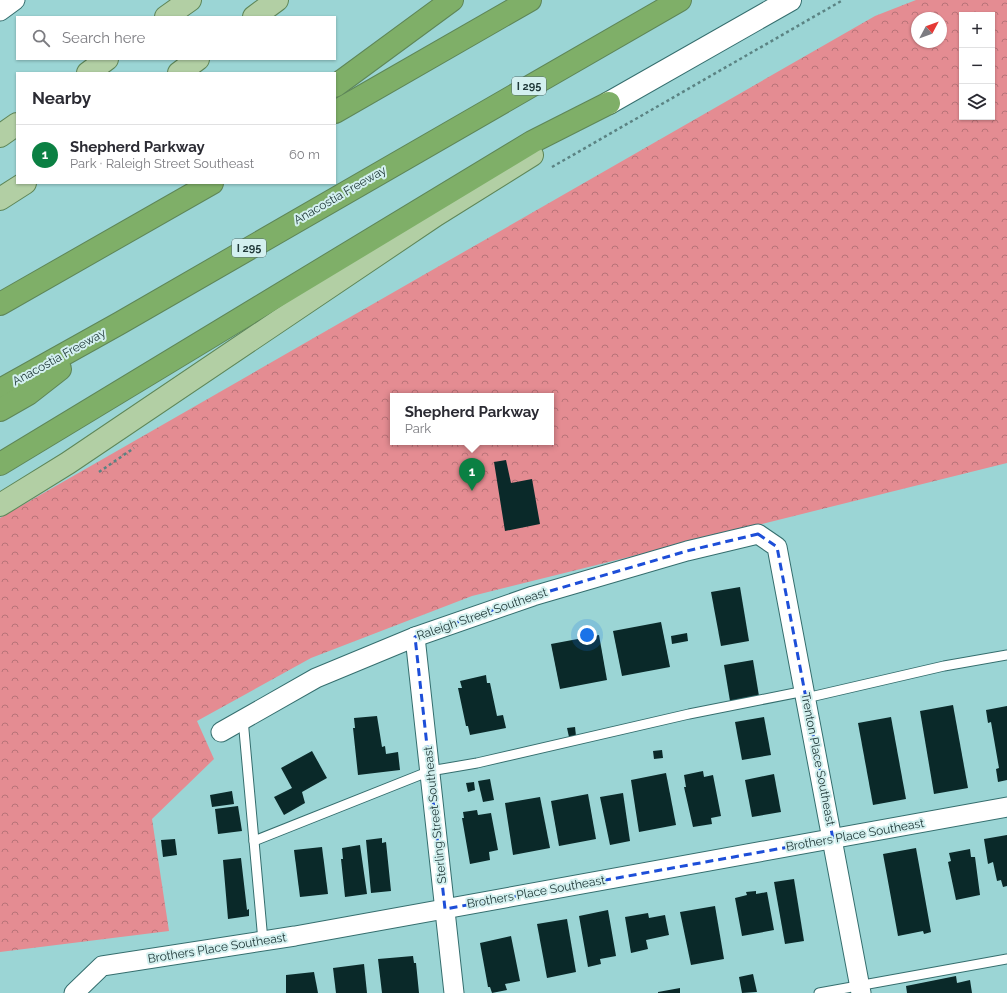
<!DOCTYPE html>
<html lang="en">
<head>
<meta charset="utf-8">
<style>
  body { margin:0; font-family:Raleway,sans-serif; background:#f2f2f3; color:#2b2b33 }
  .controls { position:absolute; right:12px; top:12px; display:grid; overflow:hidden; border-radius:0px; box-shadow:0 1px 3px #0004 }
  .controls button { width:36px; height:36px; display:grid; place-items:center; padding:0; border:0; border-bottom:1px solid #e1e1e2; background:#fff; color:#2b2b33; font:20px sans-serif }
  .compass { position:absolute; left:911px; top:12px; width:36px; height:36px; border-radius:50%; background:#fff; box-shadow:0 1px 3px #0004; rotate:49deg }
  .you { position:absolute; left:587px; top:635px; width:14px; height:14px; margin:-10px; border:3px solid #fff; border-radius:50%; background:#1a73e8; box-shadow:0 0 0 6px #1a73e833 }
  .badge { display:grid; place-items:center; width:26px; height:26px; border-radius:50%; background:#0b8043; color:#fff; font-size:13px; font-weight:700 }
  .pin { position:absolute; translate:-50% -33px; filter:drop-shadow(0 1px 2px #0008) }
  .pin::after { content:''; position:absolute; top:21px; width:14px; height:12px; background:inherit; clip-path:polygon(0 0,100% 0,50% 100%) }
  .popup { position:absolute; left:390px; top:393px; width:164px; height:52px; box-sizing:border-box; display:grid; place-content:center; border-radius:0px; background:#fff; filter:drop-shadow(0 1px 3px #0005); font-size:13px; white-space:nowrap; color:#7c7c81 }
  .popup b { font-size:15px; color:#2b2b33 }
  .popup::after { content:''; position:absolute; left:50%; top:100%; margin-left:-8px; border:8px solid transparent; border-top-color:#fff }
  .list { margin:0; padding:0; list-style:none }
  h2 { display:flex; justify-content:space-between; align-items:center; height:52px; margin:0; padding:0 16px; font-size:17px }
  h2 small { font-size:13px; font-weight:400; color:#7c7c81 }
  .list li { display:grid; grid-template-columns:26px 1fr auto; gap:12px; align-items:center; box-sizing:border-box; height:60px; padding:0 16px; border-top:1px solid #e1e1e2 }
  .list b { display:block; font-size:15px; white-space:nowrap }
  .list p { margin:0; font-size:13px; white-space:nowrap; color:#7c7c81 }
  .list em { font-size:13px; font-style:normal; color:#7c7c81 }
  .icon { flex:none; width:22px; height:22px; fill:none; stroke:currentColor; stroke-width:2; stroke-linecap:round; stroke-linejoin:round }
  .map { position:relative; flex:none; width:1007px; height:993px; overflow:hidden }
  .search { position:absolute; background:#fff; box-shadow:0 1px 3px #0004; left:16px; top:16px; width:320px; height:44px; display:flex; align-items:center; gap:10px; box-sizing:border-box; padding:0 14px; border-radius:0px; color:#7c7c81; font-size:15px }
  .panel { position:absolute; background:#fff; box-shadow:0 1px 3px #0004; left:16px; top:72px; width:320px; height:112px; border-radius:0px }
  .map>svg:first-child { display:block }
  .park { fill:url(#park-crowns); fill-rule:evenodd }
  .building { fill:#0a2929 }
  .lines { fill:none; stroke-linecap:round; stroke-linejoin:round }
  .lane-casing { stroke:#356e6e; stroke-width:11 }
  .street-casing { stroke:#356e6e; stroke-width:21 }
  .secondary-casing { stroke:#356e6e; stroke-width:24 }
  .primary-casing { stroke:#5e8658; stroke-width:24 }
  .highway-casing { stroke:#5e8658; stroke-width:24 }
  .path { stroke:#5b8383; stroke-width:2.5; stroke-dasharray:3 3; stroke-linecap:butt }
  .lane { stroke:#fff; stroke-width:9 }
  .street { stroke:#fff; stroke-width:19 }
  .secondary { stroke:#fff; stroke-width:22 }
  .primary { stroke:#b2cfa4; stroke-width:22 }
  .highway { stroke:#7faf68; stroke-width:22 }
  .marked { fill:none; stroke:#1d4ed8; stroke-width:3; stroke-dasharray:8 5; stroke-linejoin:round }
  .labels { text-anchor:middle; stroke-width:4; stroke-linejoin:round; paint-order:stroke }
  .shield { fill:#d3f0ef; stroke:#567070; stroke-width:1 }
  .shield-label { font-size:11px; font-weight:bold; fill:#213939 }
  .street-label { font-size:12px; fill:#213939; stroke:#d3f0ef }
</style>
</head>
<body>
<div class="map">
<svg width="1007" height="993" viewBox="0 0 1007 993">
  <defs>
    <pattern id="park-crowns" width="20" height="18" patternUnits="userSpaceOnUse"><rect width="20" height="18" fill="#e48c92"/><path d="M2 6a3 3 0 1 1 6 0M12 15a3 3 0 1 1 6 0" fill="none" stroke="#b87378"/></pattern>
  </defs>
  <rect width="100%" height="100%" fill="#9bd5d5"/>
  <path class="park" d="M916,0H1007V463L472,596L311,658L197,721L214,759L152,819L169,931L0,952V518L875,16ZM962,15H992V117H962ZM917,18H941V42H917ZM393,396H551V442H393Z"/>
  <g class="building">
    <path d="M506,460L511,483L532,479L540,524L505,531L494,462Z"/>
    <path d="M740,587L749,641L721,646L711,592Z"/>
    <path d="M661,622L670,667L622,676L613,631Z"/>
    <path d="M687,633L688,641L672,644L671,636Z"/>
    <path d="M599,635L607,680L560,689L551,644Z"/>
    <path d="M753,660L759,696L730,701L724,665Z"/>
    <path d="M486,675L487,683H490L497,716L503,715L506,728L470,735L468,726H466L458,688H462L460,681Z"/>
    <path d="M953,705L968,788L934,794L920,711Z"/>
    <path d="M1007,706V780L998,782L996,769L999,768L991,722L988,723L986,710Z"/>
    <path d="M377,716L382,747L385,746L386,754L398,752L400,770L358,775L353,728H355L354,718Z"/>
    <path d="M764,717L771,755L742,760L735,722Z"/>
    <path d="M891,717L906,799L873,805L858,723Z"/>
    <path d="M575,727L576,736L569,737L567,728Z"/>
    <path d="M662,750L663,758L654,759L653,751Z"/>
    <path d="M312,751L327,778L302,792L305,803L284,815L274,797L292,788L281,768Z"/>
    <path d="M703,771L704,777L713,775L721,816L711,818L712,824L693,827L684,787H686L684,775Z"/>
    <path d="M666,773L676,825L639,832L631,780Z"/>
    <path d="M774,774L781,812L752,817L745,780Z"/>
    <path d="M490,779L494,800L483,802L478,781Z"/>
    <path d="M474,782L475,790L468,792L466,783Z"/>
    <path d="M232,791L234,804L212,807L210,795Z"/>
    <path d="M623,793L630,841L610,845L600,797Z"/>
    <path d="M588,794L596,839L559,846L551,801Z"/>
    <path d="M540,797L550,848L513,855L505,803Z"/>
    <path d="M238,806L242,831L218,834L215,809Z"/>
    <path d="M477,810L478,815L491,813L498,850L489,852L490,860L470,864L462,818H464L463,812Z"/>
    <path d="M1007,835V886L1003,887L1001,880L997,881L993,862L988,864L984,839Z"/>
    <path d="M382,838V843L386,842L391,891L371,893L366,840Z"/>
    <path d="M175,839L177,855L163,857L161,840Z"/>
    <path d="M360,845L367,894L345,897L341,859H343L342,848Z"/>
    <path d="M322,847L328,894L300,897L294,850Z"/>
    <path d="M916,848L931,932L924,934L923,931L898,936L883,854Z"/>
    <path d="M970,849L971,857H975L980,895L956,900L948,862L951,861L949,853Z"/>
    <path d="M241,858L247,910L249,909V916L228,919L223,860Z"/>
    <path d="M794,879L804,941L785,944L774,882Z"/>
    <path d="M756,891V894L767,892L774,930L742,936L735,898L747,895L746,892Z"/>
    <path d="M715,906L724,959L691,965L680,912Z"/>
    <path d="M608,910L616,956L600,959L601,964L588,967L579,916Z"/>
    <path d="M648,913L649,918L665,915L669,935L646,940L648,949L631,953L625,917Z"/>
    <path d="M567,919L576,972L547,978L537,924Z"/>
    <path d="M511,936L520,981L505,984L507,990L492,993L490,987H488L480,943Z"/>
    <path d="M413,956L414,963H416L419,993H382L378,959Z"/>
    <path d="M364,964L367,993H336L333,968Z"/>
    <path d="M314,972L318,993H286V975Z"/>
    <path d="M753,974L757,992L742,993L739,977Z"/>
    <path d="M956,976L957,983L970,980L972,993H907L906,986Z"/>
    <path d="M680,988V993H658V992Z"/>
  </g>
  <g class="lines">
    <defs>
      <g id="lane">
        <path d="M806,698L944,666L1007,655"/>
        <path d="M243,719L263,941"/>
        <path d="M254,841L430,771L477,763L689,714L805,691"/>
        <path d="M819,993L1007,959"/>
      </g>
      <g id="street">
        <path d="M0,11L15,0"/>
        <path d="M415,637L454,993"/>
        <path d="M221,732L316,678L415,637L533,596L687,551L758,534L777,547L861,993"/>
        <path d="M74,993L102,966L295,936L1007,807"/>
      </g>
      <path id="secondary" d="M609,103L790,0"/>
      <g id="primary">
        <path d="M166,17L190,0"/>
        <path d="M254,17L277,0"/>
        <path d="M88,73L107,59"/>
        <path d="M179,73L198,59"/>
        <path d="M0,136L17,124"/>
        <path d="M0,199L25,183"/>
        <path d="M0,505L68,463L436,215L532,155"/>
      </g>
      <g id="highway">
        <path d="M335,86L452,0"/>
        <path d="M335,112L530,0"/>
        <path d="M0,304L212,183"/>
        <path d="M0,390L120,323L680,0"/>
        <path d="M0,410L28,394L60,369"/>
        <path d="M0,464L532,142L609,103"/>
      </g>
    </defs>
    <use href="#lane" class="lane-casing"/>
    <use href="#street" class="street-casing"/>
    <use href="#secondary" class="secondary-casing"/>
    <use href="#primary" class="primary-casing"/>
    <use href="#highway" class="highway-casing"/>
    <g class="path">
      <path d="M552,167L843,0"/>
      <path d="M99,472L134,448"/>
    </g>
    <use href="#lane" class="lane"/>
    <use href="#street" class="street"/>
    <use href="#secondary" class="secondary"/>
    <use href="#primary" class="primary"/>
    <use href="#highway" class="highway"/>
  </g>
  <path class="marked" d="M758,534L777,547L833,839L445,909L415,637L533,596L687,551Z"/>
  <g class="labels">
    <g class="shield">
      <rect x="512" y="77" width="34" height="18" rx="3"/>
      <rect x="232" y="239" width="34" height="18" rx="3"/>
    </g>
    <g class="shield-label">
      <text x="529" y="90">I 295</text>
      <text x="249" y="252">I 295</text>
    </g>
    <g class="street-label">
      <text transform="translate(340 195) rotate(-30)" y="4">Anacostia Freeway</text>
      <text transform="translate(59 357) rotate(-29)" y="4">Anacostia Freeway</text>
      <text transform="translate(482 614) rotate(-19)" y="4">Raleigh Street Southeast</text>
      <text transform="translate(818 759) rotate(79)" y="4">Trenton Place Southeast</text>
      <text transform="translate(435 815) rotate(-96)" y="4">Sterling Street Southeast</text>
      <text transform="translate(855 835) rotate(-10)" y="4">Brothers Place Southeast</text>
      <text transform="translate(536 892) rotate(-10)" y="4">Brothers Place Southeast</text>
      <text transform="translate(217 948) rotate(-9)" y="4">Brothers Place Southeast</text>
    </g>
  </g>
</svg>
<div class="controls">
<button>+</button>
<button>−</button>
<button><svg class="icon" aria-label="layers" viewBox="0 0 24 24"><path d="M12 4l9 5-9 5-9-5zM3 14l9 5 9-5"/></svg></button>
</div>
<svg class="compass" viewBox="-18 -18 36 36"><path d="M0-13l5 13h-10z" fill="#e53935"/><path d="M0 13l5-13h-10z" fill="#7c7c81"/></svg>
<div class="you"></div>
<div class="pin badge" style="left:472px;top:491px">1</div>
<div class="popup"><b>Shepherd Parkway</b>Park</div>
<div class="search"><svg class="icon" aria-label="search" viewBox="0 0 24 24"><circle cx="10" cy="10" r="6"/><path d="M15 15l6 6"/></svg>Search here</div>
<section class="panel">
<h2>Nearby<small></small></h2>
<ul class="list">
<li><span class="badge">1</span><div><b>Shepherd Parkway</b><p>Park · Raleigh Street Southeast</p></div><em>60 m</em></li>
</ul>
</section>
</div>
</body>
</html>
